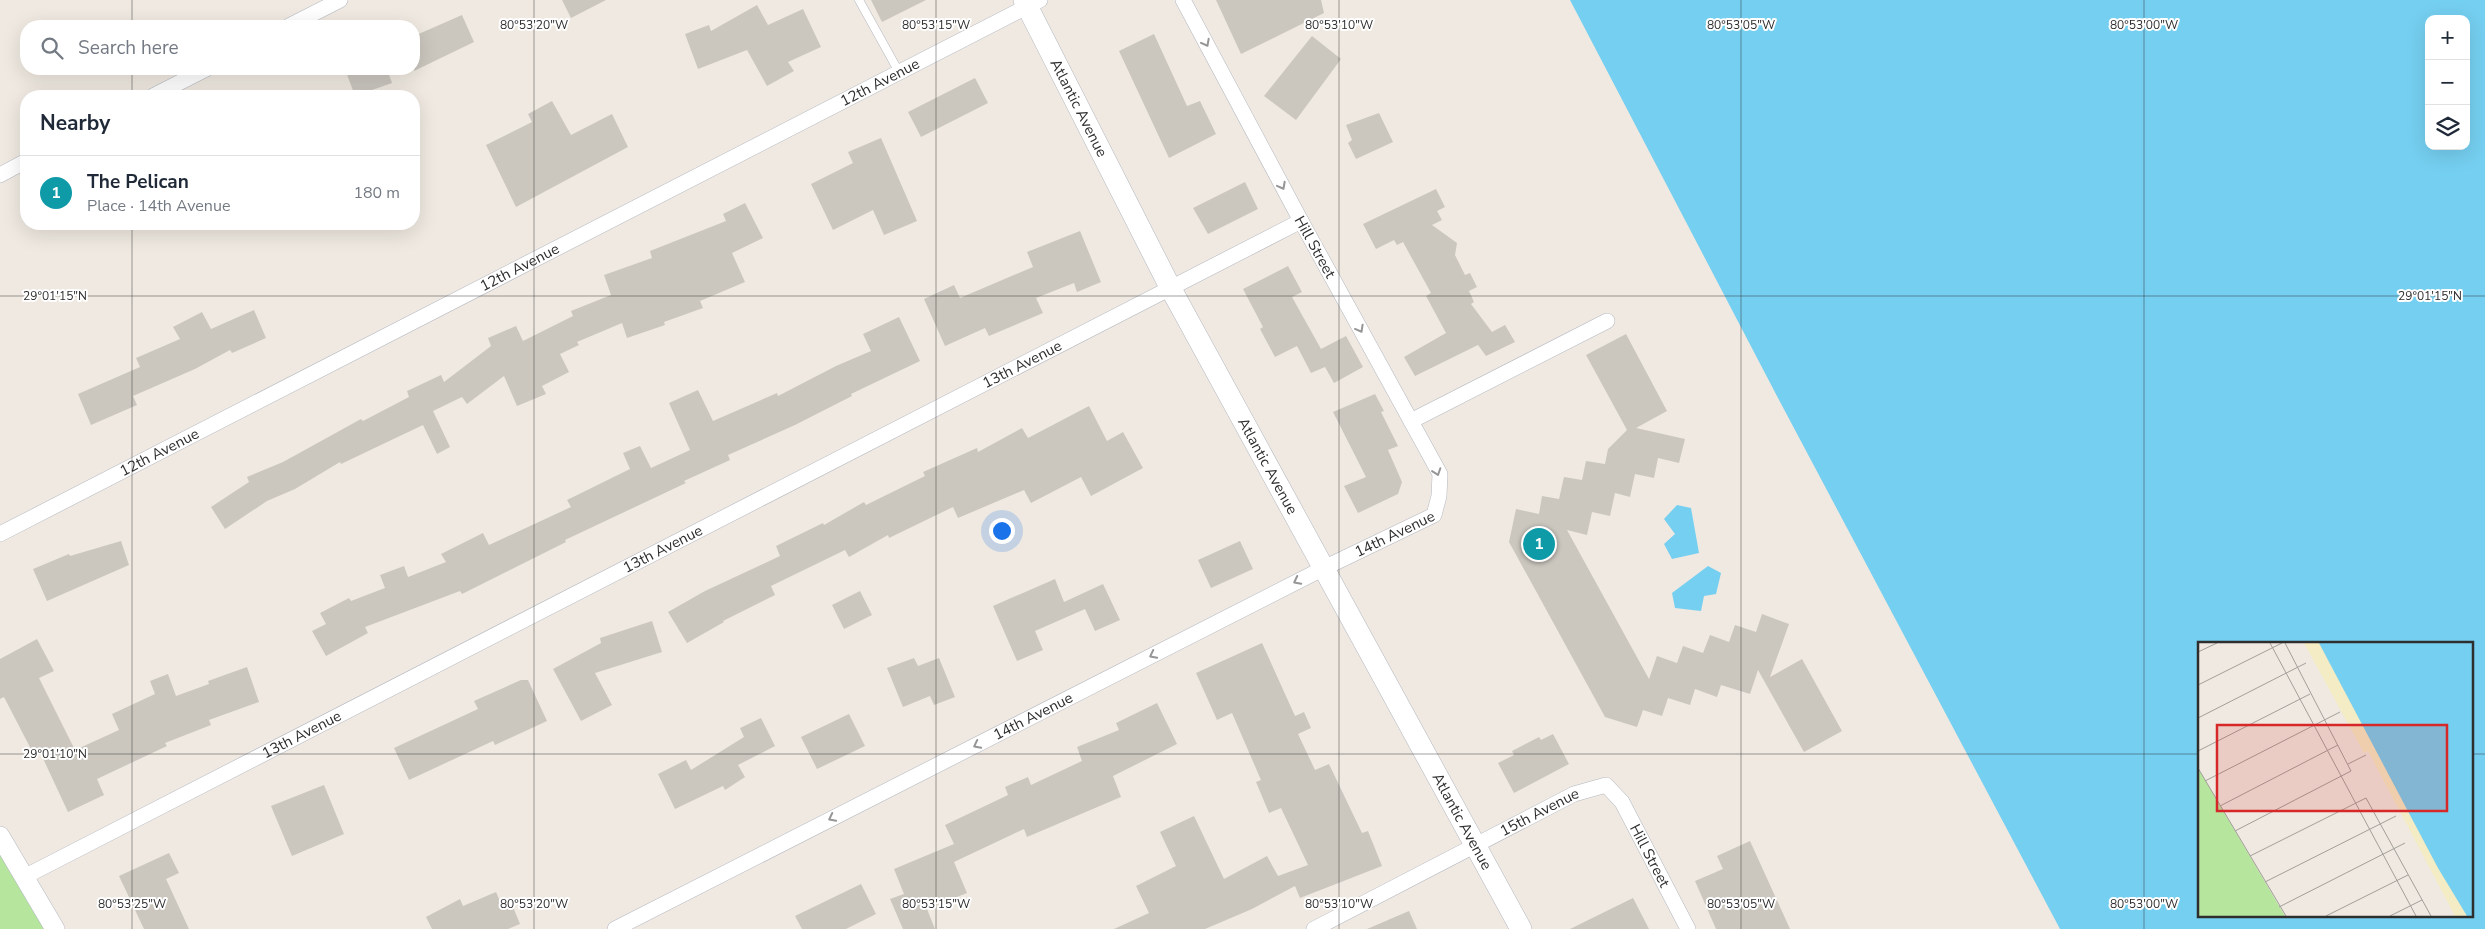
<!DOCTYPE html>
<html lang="en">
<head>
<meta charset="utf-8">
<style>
  body { margin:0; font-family:"Nunito Sans",sans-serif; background:#f6f6f7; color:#1f2937 }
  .controls { position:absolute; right:15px; top:15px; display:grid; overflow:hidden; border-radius:10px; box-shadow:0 5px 20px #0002 }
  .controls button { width:45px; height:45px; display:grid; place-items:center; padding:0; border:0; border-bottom:1px solid #e0e1e3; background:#fff; color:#1f2937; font:25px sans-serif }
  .you { position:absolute; left:1001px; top:530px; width:18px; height:18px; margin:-12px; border:4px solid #fff; border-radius:50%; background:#1a73e8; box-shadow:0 0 0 8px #1a73e833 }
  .badge { display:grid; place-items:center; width:32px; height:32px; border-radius:50%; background:#4264fb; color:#fff; font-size:16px; font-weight:700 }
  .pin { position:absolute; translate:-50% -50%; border:2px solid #fff; box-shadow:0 1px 5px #0006 }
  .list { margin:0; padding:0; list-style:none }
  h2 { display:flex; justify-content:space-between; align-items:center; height:65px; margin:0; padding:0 20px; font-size:21px }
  h2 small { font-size:16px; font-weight:400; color:#747a83 }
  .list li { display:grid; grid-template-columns:32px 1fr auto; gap:15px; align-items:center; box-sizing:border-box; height:75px; padding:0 20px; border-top:1px solid #e0e1e3 }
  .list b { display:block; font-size:19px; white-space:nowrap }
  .list p { margin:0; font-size:16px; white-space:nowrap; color:#747a83 }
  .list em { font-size:16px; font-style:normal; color:#747a83 }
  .icon { flex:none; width:28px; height:28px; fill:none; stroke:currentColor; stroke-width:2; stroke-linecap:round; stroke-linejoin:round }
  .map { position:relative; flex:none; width:2485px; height:929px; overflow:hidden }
  .search { position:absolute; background:#fff; box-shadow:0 5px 20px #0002; left:20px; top:20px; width:400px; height:55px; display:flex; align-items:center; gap:12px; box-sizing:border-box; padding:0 18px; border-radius:20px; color:#747a83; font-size:19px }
  .panel { position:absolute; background:#fff; box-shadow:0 5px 20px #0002; left:20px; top:90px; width:400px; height:140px; border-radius:20px }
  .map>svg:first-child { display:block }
  .green { fill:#b6e59e }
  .water { fill:#75cff0; fill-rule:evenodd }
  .building { fill:#cbc7bf }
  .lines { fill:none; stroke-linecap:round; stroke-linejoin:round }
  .service-casing { stroke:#b4b7c1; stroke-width:9 }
  .minor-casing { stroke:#b4b7c1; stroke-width:16 }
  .tertiary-casing { stroke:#b4b7c1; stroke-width:20 }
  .secondary-casing { stroke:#b4b7c1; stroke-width:22 }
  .service { stroke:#fff; stroke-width:8 }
  .minor { stroke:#fff; stroke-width:15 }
  .tertiary { stroke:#fff; stroke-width:19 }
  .secondary { stroke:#fff; stroke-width:21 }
  .oneway { stroke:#969696 }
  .ticks { fill:none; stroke:#2e2e2e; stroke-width:1; stroke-opacity:0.45 }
  .labels { text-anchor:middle; stroke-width:4; stroke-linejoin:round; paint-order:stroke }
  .street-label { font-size:15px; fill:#2e2e2e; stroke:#fff }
  .inset-road { fill:none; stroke:#a29e99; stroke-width:1 }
  .view { fill:#d62828; fill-opacity:0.15; stroke:#d62828; stroke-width:2.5 }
  .inset-edge { fill:none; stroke:#2e2e2e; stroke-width:2.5 }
  .ticks-label { font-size:12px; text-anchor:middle; fill:#2e2e2e; stroke:#fff; stroke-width:4; stroke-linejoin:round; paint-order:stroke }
</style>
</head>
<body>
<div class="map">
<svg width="2485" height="929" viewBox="0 0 2485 929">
  <rect width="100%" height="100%" fill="#efe9e1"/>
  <path class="green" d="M0,836L55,929H0Z"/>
  <g class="water">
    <path d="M1570,0H2485V929H2060L1778,398ZM2429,19H2466V146H2429ZM2199,643H2471V915H2199Z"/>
    <path d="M1677,505L1691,508L1699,553L1672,559L1664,544L1675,534L1664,519Z"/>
    <path d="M1708,566L1721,573L1716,594L1704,596L1701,611L1675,608L1672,593Z"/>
  </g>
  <g class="building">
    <path d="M562,0H606L571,18Z"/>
    <path d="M871,0H926L882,22Z"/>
    <path d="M1216,0H1321L1324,13L1241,54Z"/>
    <path d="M757,5L768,25L803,9L821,47L788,62L794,71L767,86L747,50L698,69L685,34L709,25L711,31Z"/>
    <path d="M462,15L474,42L414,71V36Z"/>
    <path d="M1154,34L1187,106L1200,101L1216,134L1169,158L1119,51Z"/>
    <path d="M1312,36L1341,59L1296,120L1264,96Z"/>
    <path d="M345,69H387L392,83L355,96Z"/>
    <path d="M975,78L988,103L921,137L908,112Z"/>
    <path d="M552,101L571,135L612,114L628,147L516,207L486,145L532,122L528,114Z"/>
    <path d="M1379,113L1393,142L1356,159L1348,143L1352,140L1346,125Z"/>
    <path d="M881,138L917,221L884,235L873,210L833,230L811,184L853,163L848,152Z"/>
    <path d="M1245,182L1258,209L1208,234L1193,208Z"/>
    <path d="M1436,189L1445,207L1437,211L1442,220L1432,225L1457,243L1455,255L1465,275L1470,273L1477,287L1469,291L1474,302L1471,304L1492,332L1505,325L1515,342L1486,356L1478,345L1415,376L1404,357L1446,333L1426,296L1431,293L1403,242L1397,245L1394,240L1376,249L1363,224Z"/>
    <path d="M745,203L763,238L732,253L745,282L700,301L703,308L664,322L665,325L627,338L622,323L577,342L579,345L560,354L569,372L542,386L546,394L517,406L504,376L467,404L462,397L433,411L450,447L437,454L423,425L341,464L340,462L295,489L267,501L225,529L211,507L249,482L247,477L283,462L361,419L363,421L409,397L407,391L441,375L444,382L491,346L488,338L516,326L523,341L573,316L571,311L611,295L604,275L652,258L650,251L726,221L723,214Z"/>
    <path d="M1080,231L1101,282L1077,292L1074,283L1036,298L1043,313L989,336L985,328L945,346L924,299L954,285L960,298L1033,267L1027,252Z"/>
    <path d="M1288,266L1302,292L1292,297L1321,349L1346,336L1363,367L1334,383L1325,367L1311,373L1297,346L1275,357L1260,329L1263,327L1243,289Z"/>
    <path d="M254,310L266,338L232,353L230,350L195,369L133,396L137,405L91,425L78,394L140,367L136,358L180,339L173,327L202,312L211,329Z"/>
    <path d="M899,317L920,361L851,394L852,396L795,425L728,455L730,460L684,481L686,483L565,540L566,542L462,594L460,591L365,627L368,633L326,656L312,631L326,624L320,613L349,598L351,601L385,588L380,575L404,566L408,577L446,562L441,554L483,533L489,545L571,507L567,500L630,469L623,453L640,446L651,468L690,450L669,403L698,390L713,421L777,393L778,396L836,366L871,351L863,334Z"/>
    <path d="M1626,334L1667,411L1636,428L1685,439L1679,463L1658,458L1654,478L1635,474L1630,497L1615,493L1610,516L1592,512L1587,535L1567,530L1649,679L1657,656L1677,663L1683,646L1703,653L1710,635L1729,642L1735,625L1756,632L1762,614L1789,624L1770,677L1802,659L1842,731L1804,752L1758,670L1750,694L1721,685L1717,697L1695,689L1690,705L1668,698L1662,716L1643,710L1637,727L1605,717L1509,542L1516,509L1539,514L1542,496L1559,499L1564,477L1582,480L1586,461L1605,464L1608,449L1627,430L1586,355Z"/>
    <path d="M1375,394L1384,411L1381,412L1398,446L1388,450L1402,482L1398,494L1358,513L1344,486L1366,477L1333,412Z"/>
    <path d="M1089,406L1107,441L1123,432L1143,468L1091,496L1081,477L1031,503L1024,490L958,518L953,507L889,538L888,535L849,557L845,550L771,586L775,595L723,621L724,622L687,643L668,612L705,591L780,556L776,546L823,523L824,525L864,502L866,505L925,476L923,472L977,448L978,452L1022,428L1028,438Z"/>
    <path d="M121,541L129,565L47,601L33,569L69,554L70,556Z"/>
    <path d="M1240,541L1253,569L1211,588L1198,560Z"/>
    <path d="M1055,579L1064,602L1103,584L1120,620L1095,631L1085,609L1035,631L1043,650L1017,661L993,606Z"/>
    <path d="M860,591L872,615L844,629L832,605Z"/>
    <path d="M652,621L662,652L595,673L612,705L581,721L553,669L601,643L600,638Z"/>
    <path d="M37,639L54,671L39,678L75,750L119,730L112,714L155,694L150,681L168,674L176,696L209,684L208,681L247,667L259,702L209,720L211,725L165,743L167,746L97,779L104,795L68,812L40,752L34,755L4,697L0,699V659Z"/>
    <path d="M1262,643L1295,716L1304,712L1311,728L1298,734L1315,770L1329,764L1362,833L1368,831L1382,866L1300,898L1295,886L1252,909L1205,929H1114L1149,913L1136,886L1176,866L1160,832L1194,816L1224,879L1267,856L1278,876L1308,865L1281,808L1269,813L1256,782L1261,780L1232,713L1217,720L1196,673Z"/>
    <path d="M914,658L918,666L939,658L955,697L934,705L930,696L903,707L887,668Z"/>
    <path d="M521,680H528L547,721L495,745L493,741L409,780L394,748L478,709L474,701Z"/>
    <path d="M1157,703L1177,744L1113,776L1121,797L1027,837L1024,829L954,862L967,893L927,909L935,929H903L890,899L904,894L894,869L954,844L945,825L1008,795L1005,787L1028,777L1031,785L1082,761L1077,747L1119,730L1116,723Z"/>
    <path d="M849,714L865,746L817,769L801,737Z"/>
    <path d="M761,718L775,746L738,765L745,777L725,790L723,786L675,809L658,774L686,760L691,770L744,737L740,728Z"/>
    <path d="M1553,734L1569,764L1514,793L1498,763L1514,755L1512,751L1539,737L1541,740Z"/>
    <path d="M324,785L344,834L292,856L271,806Z"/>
    <path d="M1750,841L1790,929H1716L1695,881L1723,869L1717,856Z"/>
    <path d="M169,853L179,873L166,879L189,929H144L119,876Z"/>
    <path d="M861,884L876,914L846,929H802L795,916Z"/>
    <path d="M496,892L502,906L511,902L520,924L508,929H432L426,917L460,899L463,906Z"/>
    <path d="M1633,898L1649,929H1570Z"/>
    <path d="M1409,911L1417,929H1367Z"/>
  </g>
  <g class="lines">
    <defs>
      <path id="service" d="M859,0L899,72"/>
      <g id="minor">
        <path d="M289,26L340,0"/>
        <path d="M153,96L206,69"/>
        <path d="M0,175L26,161"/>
        <path d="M1411,421L1607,321"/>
        <path id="s1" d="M0,534L1040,0"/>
        <path id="s2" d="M24,877L1301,221"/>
        <path id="s3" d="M615,929L1324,568L1434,515L1439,496L1440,474L1301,221L1183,0"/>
        <path id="s4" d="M1314,929L1574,794L1606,785L1622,802L1688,929"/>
      </g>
      <path id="tertiary" d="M0,836L55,929"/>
      <g id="secondary">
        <path id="s5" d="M1024,0L1171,289L1521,929"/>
      </g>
    </defs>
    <use href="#service" class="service-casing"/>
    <use href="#minor" class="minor-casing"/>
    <use href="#tertiary" class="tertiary-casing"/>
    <use href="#secondary" class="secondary-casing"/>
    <use href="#service" class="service"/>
    <use href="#minor" class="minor"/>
    <use href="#tertiary" class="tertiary"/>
    <use href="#secondary" class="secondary"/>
  </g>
  <defs><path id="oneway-chevron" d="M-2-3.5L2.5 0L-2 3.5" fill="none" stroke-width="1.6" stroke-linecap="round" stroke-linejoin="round" transform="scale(1.25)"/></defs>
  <g class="oneway">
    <use href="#oneway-chevron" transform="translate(1206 43) rotate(62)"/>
    <use href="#oneway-chevron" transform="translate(1282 186) rotate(62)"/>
    <use href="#oneway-chevron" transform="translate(1360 329) rotate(61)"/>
    <use href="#oneway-chevron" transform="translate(1437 472) rotate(71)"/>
    <use href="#oneway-chevron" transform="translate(1297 581) rotate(153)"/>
    <use href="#oneway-chevron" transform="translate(1153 655) rotate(153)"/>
    <use href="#oneway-chevron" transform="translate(977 745) rotate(153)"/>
    <use href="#oneway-chevron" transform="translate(832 818) rotate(153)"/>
  </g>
  <path class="ticks" d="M132,0V26M534,0V929M936,0V929M1339,0V929M1741,0V929M2144,0V929M132,69V96M132,224V929M0,296H2485M0,754H2199M2471,754H2485"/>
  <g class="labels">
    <g class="street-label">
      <text dy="5" stroke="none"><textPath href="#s1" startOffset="989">12th Avenue</textPath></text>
      <text dy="5" stroke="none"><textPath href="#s5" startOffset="121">Atlantic Avenue</textPath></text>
      <text transform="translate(1315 247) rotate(61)" y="5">Hill Street</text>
      <text dy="5" stroke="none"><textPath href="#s1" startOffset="584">12th Avenue</textPath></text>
      <text dy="5" stroke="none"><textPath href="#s2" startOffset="1122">13th Avenue</textPath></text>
      <text dy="5" stroke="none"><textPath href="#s1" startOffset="179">12th Avenue</textPath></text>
      <text dy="5" stroke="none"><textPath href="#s5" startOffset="526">Atlantic Avenue</textPath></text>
      <text dy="5" stroke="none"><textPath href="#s3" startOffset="874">14th Avenue</textPath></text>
      <text dy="5" stroke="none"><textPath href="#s2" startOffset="718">13th Avenue</textPath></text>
      <text dy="5" stroke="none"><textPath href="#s3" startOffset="469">14th Avenue</textPath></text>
      <text dy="5" stroke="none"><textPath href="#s2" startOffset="312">13th Avenue</textPath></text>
      <text dy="5" stroke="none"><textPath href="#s4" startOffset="254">15th Avenue</textPath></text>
      <text dy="5" stroke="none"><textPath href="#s5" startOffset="931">Atlantic Avenue</textPath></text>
      <text dy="5" stroke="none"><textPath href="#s4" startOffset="410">Hill Street</textPath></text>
    </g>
  </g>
  <g transform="translate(2198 642)">
    <rect width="275" height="275" fill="#efe9e1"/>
    <path d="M0,126L87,274H0Z" fill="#b6e59e"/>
    <path d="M106,1H195L275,274H257L170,109L166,111Z" fill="#f3ecc5"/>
    <path d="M121,1H275V274H269L240,226Z" fill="#75cff0"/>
    <path class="inset-road" d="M72,1L218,274M0,10L19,1M0,43L84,1M0,76L108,21M0,109L112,52M150,122L168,113M0,126L88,274M7,139L142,70M22,164L140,103M37,189L153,129L87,1M52,214L168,156L233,274M67,240L198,174M81,265L207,201M128,274L210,233M192,274L224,258"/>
    <path class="view" d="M19,83H249V169H19Z"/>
    <rect width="275" height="275" class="inset-edge"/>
  </g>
  <g class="ticks-label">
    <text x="534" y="29">80°53'20"W</text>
    <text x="936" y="29">80°53'15"W</text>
    <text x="1339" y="29">80°53'10"W</text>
    <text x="1741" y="29">80°53'05"W</text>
    <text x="2144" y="29">80°53'00"W</text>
    <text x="55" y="300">29°01'15"N</text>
    <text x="2430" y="300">29°01'15"N</text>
    <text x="55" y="758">29°01'10"N</text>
    <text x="132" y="908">80°53'25"W</text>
    <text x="534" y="908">80°53'20"W</text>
    <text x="936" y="908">80°53'15"W</text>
    <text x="1339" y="908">80°53'10"W</text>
    <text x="1741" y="908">80°53'05"W</text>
    <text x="2144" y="908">80°53'00"W</text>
  </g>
</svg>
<div class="controls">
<button>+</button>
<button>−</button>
<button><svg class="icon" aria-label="layers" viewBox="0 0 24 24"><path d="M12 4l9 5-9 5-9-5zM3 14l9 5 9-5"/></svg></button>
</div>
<div class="you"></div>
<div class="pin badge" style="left:1539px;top:544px;background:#0f9aa8">1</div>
<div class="search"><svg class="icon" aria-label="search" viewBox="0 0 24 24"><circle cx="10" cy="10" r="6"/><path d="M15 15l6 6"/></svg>Search here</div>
<section class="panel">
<h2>Nearby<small></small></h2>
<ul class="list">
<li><span class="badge" style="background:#0f9aa8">1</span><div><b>The Pelican</b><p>Place · 14th Avenue</p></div><em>180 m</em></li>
</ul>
</section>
</div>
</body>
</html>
